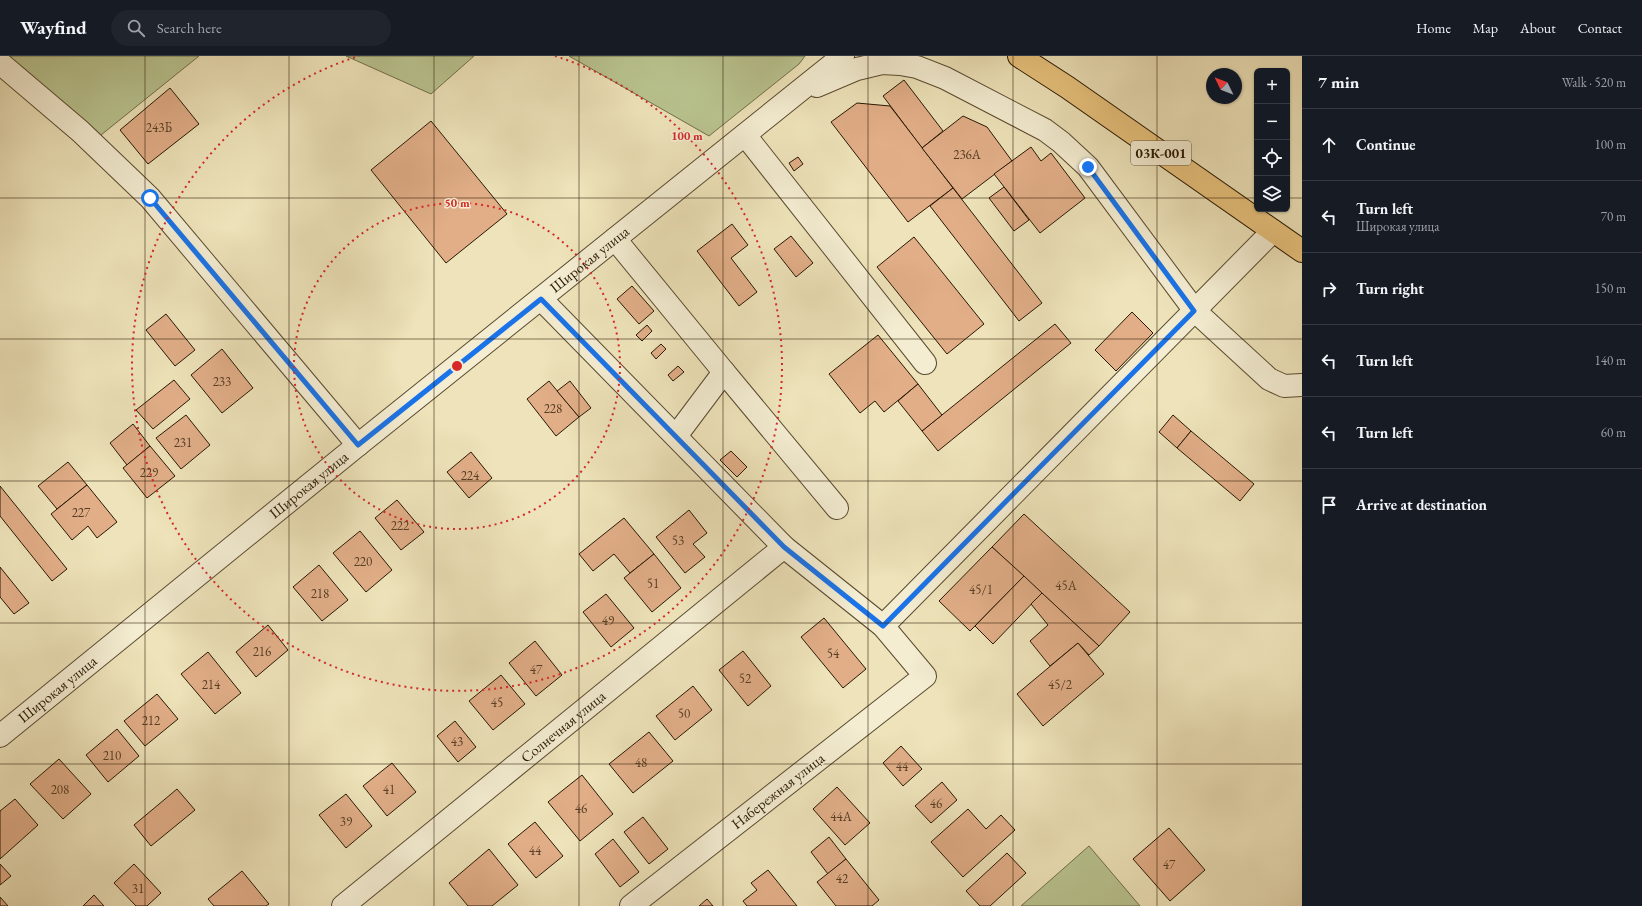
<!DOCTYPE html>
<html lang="en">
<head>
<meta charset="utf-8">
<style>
  body { margin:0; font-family:"EB Garamond",serif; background:#20242c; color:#f1f3f6 }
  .controls { position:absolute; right:12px; top:12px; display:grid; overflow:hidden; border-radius:6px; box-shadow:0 1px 3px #0004 }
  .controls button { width:36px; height:36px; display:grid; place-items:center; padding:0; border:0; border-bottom:1px solid #363941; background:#171b24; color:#f1f3f6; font:20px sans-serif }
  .compass { position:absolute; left:1206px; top:12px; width:36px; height:36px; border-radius:50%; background:#171b24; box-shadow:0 1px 3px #0004; rotate:313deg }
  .stop { position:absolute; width:12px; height:12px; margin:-9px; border:3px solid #1a73e8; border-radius:50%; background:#fff }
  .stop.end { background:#1a73e8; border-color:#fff; box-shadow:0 1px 4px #0008 }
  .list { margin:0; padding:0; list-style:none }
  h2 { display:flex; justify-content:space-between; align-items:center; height:52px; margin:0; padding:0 16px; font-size:17px }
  h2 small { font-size:13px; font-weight:400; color:#9ea1a6 }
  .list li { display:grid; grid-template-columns:26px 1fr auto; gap:12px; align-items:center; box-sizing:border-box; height:72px; padding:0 16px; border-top:1px solid #363941 }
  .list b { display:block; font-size:15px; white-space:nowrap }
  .list p { margin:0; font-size:13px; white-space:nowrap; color:#9ea1a6 }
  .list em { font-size:13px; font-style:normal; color:#9ea1a6 }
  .icon { flex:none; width:22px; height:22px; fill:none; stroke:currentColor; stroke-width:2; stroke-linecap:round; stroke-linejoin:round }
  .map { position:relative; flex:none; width:1302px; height:850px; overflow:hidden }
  header { display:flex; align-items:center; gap:24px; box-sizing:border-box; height:56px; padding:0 20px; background:#171b24; border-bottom:1px solid #363941 }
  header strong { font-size:19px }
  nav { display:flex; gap:22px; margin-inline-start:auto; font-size:14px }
  .search { width:280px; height:36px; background:#20242c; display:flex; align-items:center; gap:10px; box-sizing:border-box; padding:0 14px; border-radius:22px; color:#9ea1a6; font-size:15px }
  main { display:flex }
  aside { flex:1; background:#171b24 }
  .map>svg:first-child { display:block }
  .grass { fill:#b9c490; stroke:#706e49 }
  .building { fill:#e1ae88; stroke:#281802 }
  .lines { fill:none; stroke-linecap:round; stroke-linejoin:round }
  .minor-casing { stroke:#5a4b30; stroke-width:24 }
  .major-casing { stroke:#281802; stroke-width:24 }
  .minor { stroke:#f4edd2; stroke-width:22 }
  .major { stroke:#e7c27d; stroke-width:22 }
  .route { stroke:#1a73e8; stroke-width:5 }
  .grid { fill:none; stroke:#281802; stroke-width:1; stroke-opacity:0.55 }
  .ring { fill:none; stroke:#d62828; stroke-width:2; stroke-dasharray:2 4 }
  .labels { text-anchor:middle; stroke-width:3; stroke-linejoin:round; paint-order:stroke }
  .number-label { font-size:13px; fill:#563e24 }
  .shield { fill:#f4edd2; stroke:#655840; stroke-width:1 }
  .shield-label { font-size:14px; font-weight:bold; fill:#281802 }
  .street-label { font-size:15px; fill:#281802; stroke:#f4edd2 }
  .centre { fill:#d62828; stroke:#f4edd2; stroke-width:2 }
  .ring-label { font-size:12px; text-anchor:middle; font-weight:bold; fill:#d62828; stroke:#f4edd2; stroke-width:3; stroke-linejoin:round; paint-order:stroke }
</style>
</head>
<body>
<header>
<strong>Wayfind</strong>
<div class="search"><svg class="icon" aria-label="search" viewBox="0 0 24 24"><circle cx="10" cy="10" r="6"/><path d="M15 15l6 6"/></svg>Search here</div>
<nav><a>Home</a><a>Map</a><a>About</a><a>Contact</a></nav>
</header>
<main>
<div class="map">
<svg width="1302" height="850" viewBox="0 0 1302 850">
  <rect width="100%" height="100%" fill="#eee3ba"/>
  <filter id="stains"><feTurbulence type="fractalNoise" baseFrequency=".005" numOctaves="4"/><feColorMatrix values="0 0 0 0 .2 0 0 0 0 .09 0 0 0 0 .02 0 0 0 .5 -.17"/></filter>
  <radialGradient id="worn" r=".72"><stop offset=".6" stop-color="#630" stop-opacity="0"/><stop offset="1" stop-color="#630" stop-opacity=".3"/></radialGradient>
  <g class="grass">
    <path d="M8,0H199L101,79Z"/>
    <path d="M346,0H474L431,38Z"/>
    <path d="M569,0H805L799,8L709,80Z"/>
    <path d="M1089,790L1140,850H1021Z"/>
  </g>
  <g class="building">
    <path d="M904,24L943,75L922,92L883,40Z"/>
    <path d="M170,32L199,68L148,108L120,74Z"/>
    <path d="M857,47L890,50L953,132L908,166L831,66Z"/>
    <path d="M963,60L987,71L1012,105L962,143L922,92Z"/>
    <path d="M431,65L507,158L446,207L371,114Z"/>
    <path d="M1031,91L1041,105L1051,97L1085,142L1040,177L994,118Z"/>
    <path d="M798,101L803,108L794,115L789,107Z"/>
    <path d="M1004,131L1029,164L1014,175L989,142Z"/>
    <path d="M953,132L1042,247L1019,265L930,150Z"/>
    <path d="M732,168L748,189L731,202L757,236L739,250L697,195Z"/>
    <path d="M791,180L813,207L796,221L774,193Z"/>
    <path d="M914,181L984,268L947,298L877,211Z"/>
    <path d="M632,230L654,255L639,268L617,243Z"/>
    <path d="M1132,256L1153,277L1116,315L1095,294Z"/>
    <path d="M166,258L195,294L175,310L146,274Z"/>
    <path d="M1055,268L1071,287L938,395L922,375Z"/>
    <path d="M647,269L652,275L642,285L636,279Z"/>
    <path d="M878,279L918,328L884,356L875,345L860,357L829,318Z"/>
    <path d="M661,288L666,293L656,303L651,297Z"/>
    <path d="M222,293L253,332L222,357L191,319Z"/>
    <path d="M678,310L684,316L673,325L668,319Z"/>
    <path d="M174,324L190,343L153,373L136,354Z"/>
    <path d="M549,325L579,361L556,380L527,343Z"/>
    <path d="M570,325L591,352L579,361L557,335Z"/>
    <path d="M918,328L942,359L922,375L898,345Z"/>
    <path d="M186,359L210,389L181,413L156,382Z"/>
    <path d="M1173,359L1191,375L1177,392L1159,376Z"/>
    <path d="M133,368L150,390L127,409L110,387Z"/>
    <path d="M1191,375L1254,428L1240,445L1177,392Z"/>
    <path d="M150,390L175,420L147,442L123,412Z"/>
    <path d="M731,395L747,411L737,421L720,404Z"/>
    <path d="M471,396L492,422L469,442L447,416Z"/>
    <path d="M68,406L87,429L57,453L38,430Z"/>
    <path d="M87,429L117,466L97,482L88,470L72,484L51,458Z"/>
    <path d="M0,430L67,513L52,525L0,460Z"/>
    <path d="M397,444L424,476L401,494L375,462Z"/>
    <path d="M689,454L707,477L693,488L705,501L685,517L656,481Z"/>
    <path d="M1024,458L1130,556L1099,590L992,491Z"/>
    <path d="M624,462L654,498L630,517L614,498L593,515L579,498Z"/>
    <path d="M360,475L392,514L366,536L333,497Z"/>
    <path d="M992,491L1024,520L970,575L939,545Z"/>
    <path d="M654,498L681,532L652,556L624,522Z"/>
    <path d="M319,509L348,544L322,565L293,531Z"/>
    <path d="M0,511L29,547L14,558L0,541Z"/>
    <path d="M1024,520L1042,537L993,588L975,570Z"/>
    <path d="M1042,537L1099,590L1089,599L1078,587L1050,610L1030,585L1048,569L1031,548Z"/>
    <path d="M606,538L634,572L611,591L583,556Z"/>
    <path d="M824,562L866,613L843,632L801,581Z"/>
    <path d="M268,569L288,594L256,621L236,596Z"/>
    <path d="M535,585L562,619L536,640L509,607Z"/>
    <path d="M1078,587L1104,618L1043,670L1017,638Z"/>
    <path d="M743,595L771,630L748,650L719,614Z"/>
    <path d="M208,596L241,637L215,658L181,618Z"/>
    <path d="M501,619L525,648L493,674L469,645Z"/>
    <path d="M693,630L712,654L675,684L656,660Z"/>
    <path d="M157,638L178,663L145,690L124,665Z"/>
    <path d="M455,665L476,691L458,706L437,680Z"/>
    <path d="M117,673L139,700L108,726L86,699Z"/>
    <path d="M649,676L673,705L633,737L609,708Z"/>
    <path d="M901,690L922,713L903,730L883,707Z"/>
    <path d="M59,703L91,738L63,763L30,728Z"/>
    <path d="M392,707L416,736L387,760L363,730Z"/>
    <path d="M582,719L613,758L580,785L548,746Z"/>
    <path d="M942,726L957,744L931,767L915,750Z"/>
    <path d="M837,731L870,767L845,789L813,753Z"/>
    <path d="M177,733L195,754L151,790L134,769Z"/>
    <path d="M346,738L372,770L346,792L319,759Z"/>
    <path d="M15,743L38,769L0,803V755Z"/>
    <path d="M968,753L986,773L1001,759L1015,774L963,821L931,786Z"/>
    <path d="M643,761L668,793L649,808L624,776Z"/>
    <path d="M535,766L563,800L536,822L508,788Z"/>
    <path d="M1169,772L1205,814L1170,845L1133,803Z"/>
    <path d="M829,781L846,803L828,818L811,796Z"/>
    <path d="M613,783L639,816L620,831L595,798Z"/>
    <path d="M489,793L518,829L492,850H468L449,827Z"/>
    <path d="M1007,797L1026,817L990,850H980L966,835Z"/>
    <path d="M846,803L879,844L872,850H836L817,826Z"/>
    <path d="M0,808L11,820L0,829Z"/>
    <path d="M134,808L161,837L147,850H136L114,827Z"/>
    <path d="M768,814L797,850H747L743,845L757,834L751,827Z"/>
    <path d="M242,815L269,848L266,850H214L208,843Z"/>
    <path d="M94,839L104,850H83Z"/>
    <path d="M0,841L8,850H0Z"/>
    <path d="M707,843L713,850H699Z"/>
  </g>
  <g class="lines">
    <defs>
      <g id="minor">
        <path d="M0,7L80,75L150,142L358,389"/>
        <path d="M817,30L857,13L882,7L900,8L917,11L945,22L1045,74L1061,86L1088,111L1195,255L1269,323L1284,330L1302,329"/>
        <path d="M745,79L925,307"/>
        <path d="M615,183L724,316L676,380"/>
        <path d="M541,243L784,491L883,570L925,620L631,850"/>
        <path d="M724,316L837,452"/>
        <path d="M883,570L1273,175"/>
        <path id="s1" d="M0,680L358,389L843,0"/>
        <path id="s2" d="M343,850L784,491"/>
      </g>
      <path id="major" d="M1019,0L1067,31L1302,195"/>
    </defs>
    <use href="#minor" class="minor-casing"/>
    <use href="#major" class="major-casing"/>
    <use href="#minor" class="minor"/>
    <use href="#major" class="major"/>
  </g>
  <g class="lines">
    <path class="route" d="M150,142L358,389L541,243L784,491L883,570L1194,255L1088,111"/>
  </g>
  <path class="grid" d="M145,0V850M289,0V850M434,0V850M579,0V850M723,0V850M868,0V850M1013,0V850M1157,0V850M0,142H1257M1287,142H1302M0,283H1302M0,425H1302M0,567H1302M0,708H1302"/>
  <g class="ring">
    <circle cx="457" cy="310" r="163"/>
    <path d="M555 0A325 325 0 1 1 359 0"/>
  </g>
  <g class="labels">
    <g class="number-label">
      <text x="159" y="76">243Б</text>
      <text x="967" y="103">236А</text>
      <text x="222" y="330">233</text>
      <text x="553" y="357">228</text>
      <text x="183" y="391">231</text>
      <text x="149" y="421">229</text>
      <text x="470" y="424">224</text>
      <text x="81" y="461">227</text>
      <text x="400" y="474">222</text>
      <text x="678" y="489">53</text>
      <text x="363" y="510">220</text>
      <text x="653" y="532">51</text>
      <text x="1066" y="534">45А</text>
      <text x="981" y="538">45/1</text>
      <text x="320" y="542">218</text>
      <text x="608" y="569">49</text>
      <text x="262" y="600">216</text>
      <text x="833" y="602">54</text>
      <text x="536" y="618">47</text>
      <text x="745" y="627">52</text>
      <text x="211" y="633">214</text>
      <text x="1060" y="633">45/2</text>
      <text x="497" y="651">45</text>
      <text x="684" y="662">50</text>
      <text x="151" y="669">212</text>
      <text x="457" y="690">43</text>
      <text x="112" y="704">210</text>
      <text x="641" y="711">48</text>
      <text x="902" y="715">44</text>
      <text x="60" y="738">208</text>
      <text x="389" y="738">41</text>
      <text x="936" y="752">46</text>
      <text x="581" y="757">46</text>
      <text x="841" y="765">44А</text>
      <text x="346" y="770">39</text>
      <text x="535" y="799">44</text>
      <text x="1169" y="813">47</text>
      <text x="842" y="827">42</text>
      <text x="138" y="837">31</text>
    </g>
    <rect class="shield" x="1131" y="85" width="60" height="24" rx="3"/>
    <g class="shield-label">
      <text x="1161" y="102">03К-001</text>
    </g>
    <g class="street-label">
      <text dy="5" stroke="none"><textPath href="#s1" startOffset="758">Широкая улица</textPath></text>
      <text dy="5" stroke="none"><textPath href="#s1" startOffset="398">Широкая улица</textPath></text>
      <text dy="5" stroke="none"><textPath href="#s1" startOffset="74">Широкая улица</textPath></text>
      <text dy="5" stroke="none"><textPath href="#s2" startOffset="284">Солнечная улица</textPath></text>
      <text transform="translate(778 735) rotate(-38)" y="5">Набережная улица</text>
    </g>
  </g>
  <circle cx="457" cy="310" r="6" class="centre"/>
  <g class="ring-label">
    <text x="687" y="84">100 m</text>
    <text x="457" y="151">50 m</text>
  </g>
  <rect width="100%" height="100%" filter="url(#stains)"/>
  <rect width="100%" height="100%" fill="url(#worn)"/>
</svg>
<div class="controls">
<button>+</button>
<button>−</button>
<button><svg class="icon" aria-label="locate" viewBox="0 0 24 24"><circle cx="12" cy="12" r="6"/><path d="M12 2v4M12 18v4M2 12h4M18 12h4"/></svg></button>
<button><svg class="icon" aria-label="layers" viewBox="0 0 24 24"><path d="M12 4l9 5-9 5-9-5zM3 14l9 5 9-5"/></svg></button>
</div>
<svg class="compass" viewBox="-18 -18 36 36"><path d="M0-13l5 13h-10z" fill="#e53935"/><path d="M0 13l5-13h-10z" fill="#9ea1a6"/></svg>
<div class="stop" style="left:150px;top:142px"></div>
<div class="stop end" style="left:1088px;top:111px"></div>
</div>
<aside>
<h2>7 min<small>Walk · 520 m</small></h2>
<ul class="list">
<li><svg class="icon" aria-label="ahead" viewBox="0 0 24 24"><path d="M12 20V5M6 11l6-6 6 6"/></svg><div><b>Continue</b></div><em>100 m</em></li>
<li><svg class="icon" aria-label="left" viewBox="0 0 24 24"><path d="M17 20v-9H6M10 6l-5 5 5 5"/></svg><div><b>Turn left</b><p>Широкая улица</p></div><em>70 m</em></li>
<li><svg class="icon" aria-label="right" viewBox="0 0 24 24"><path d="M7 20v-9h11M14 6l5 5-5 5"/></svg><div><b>Turn right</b></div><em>150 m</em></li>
<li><svg class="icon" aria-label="left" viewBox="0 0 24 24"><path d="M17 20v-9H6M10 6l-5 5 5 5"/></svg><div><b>Turn left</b></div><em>140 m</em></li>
<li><svg class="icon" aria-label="left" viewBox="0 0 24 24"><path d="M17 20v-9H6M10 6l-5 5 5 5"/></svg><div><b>Turn left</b></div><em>60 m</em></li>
<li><svg class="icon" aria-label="arrive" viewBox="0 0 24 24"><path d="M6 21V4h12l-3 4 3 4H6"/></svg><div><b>Arrive at destination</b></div></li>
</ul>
</aside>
</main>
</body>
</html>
